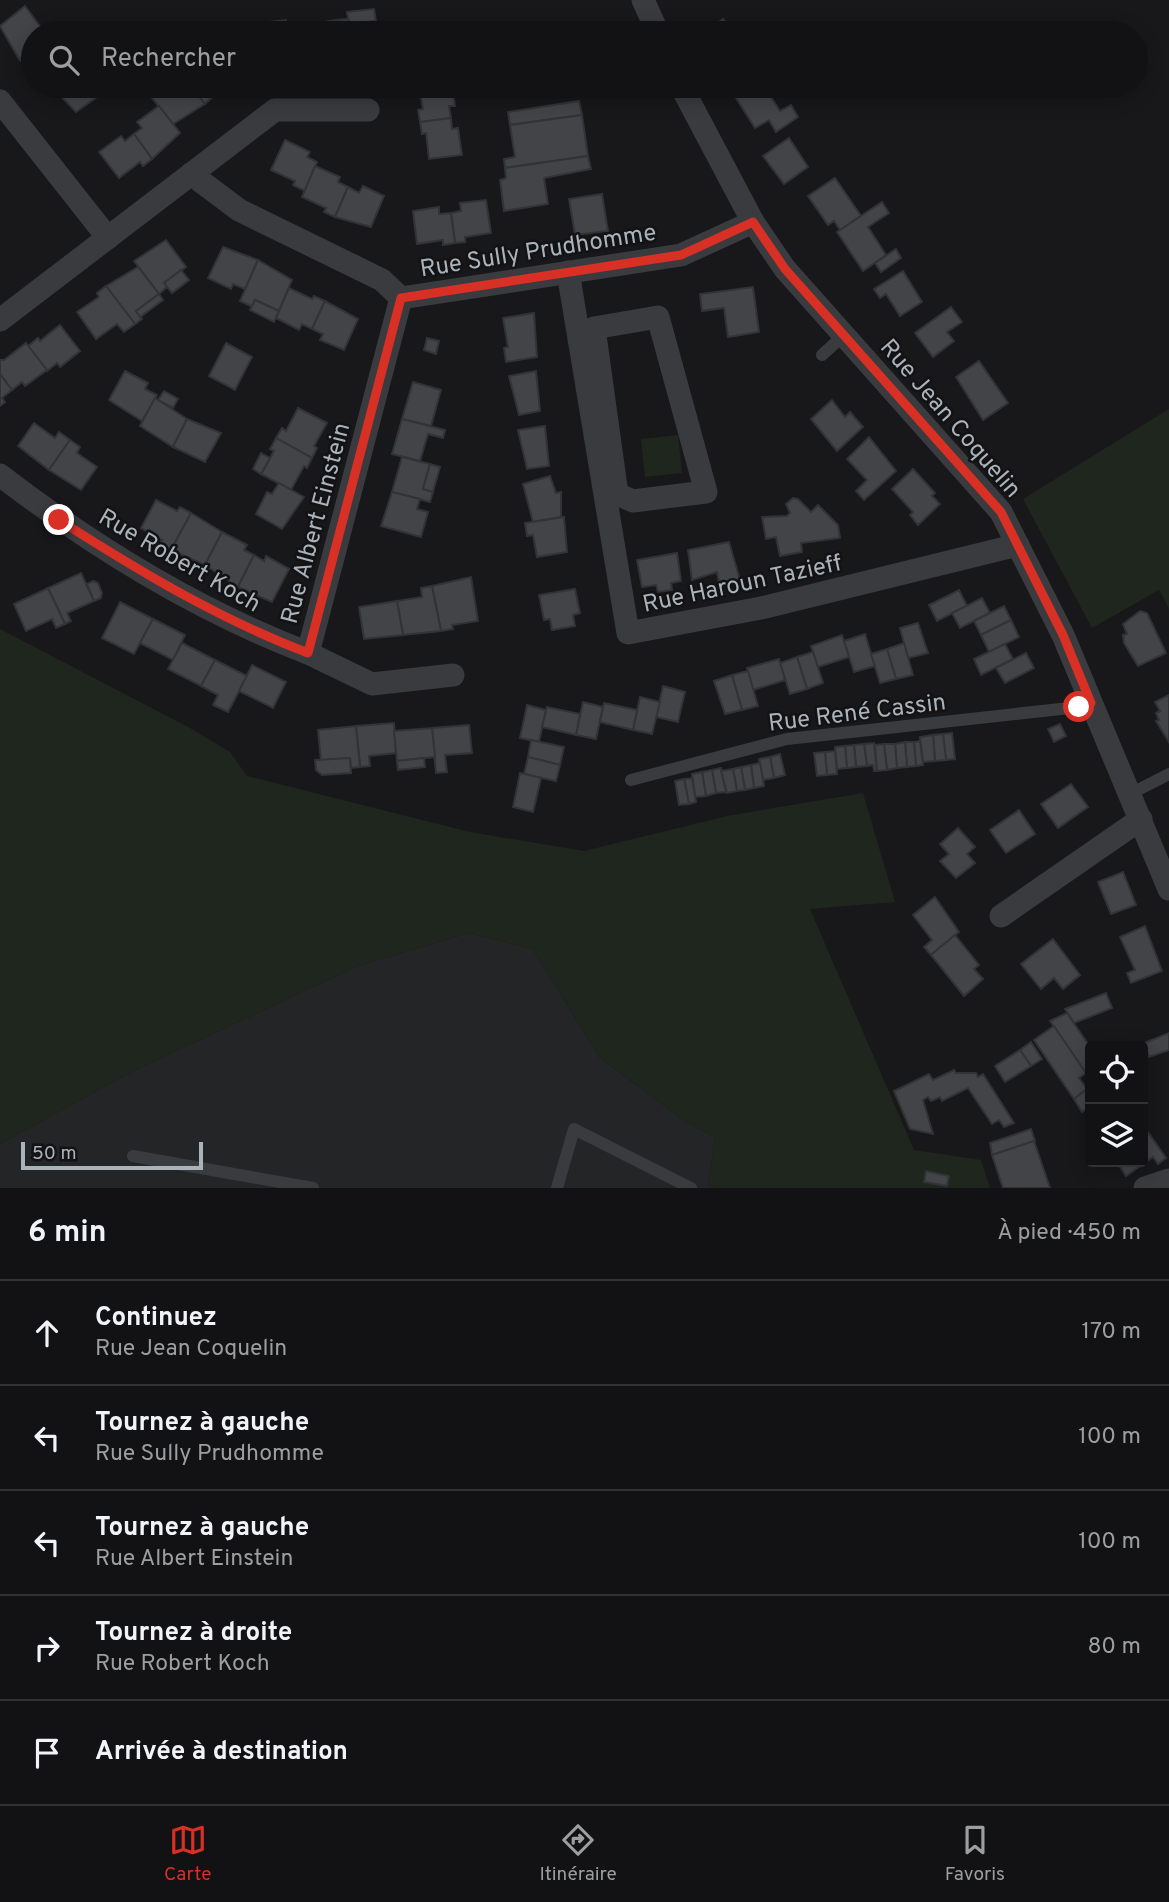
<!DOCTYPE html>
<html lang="fr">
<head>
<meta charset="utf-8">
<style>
  body { margin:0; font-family:Overpass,sans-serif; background:#1b1b1d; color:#f1f3f6 }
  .controls { position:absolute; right:21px; bottom:21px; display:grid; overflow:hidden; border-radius:7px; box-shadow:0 4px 18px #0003 }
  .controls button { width:63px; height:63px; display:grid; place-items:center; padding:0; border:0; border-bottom:2px solid #313234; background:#121214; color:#f1f3f6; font:35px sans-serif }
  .scale { position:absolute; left:21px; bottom:18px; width:182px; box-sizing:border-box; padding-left:7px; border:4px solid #aab2ba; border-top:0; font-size:19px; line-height:24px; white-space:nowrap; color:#aab2ba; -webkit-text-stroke:5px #131315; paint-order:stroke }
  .stop { position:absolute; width:21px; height:21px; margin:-16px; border:5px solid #d93025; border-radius:50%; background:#fff }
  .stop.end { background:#d93025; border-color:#fff; box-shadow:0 2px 7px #0008 }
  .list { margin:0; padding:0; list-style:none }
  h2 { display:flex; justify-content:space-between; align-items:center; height:91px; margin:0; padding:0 28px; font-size:30px }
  h2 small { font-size:23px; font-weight:400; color:#9c9ea0 }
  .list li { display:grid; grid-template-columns:46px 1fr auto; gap:21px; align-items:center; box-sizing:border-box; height:105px; padding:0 28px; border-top:2px solid #313234 }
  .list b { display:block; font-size:26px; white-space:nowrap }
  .list p { margin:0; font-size:23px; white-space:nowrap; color:#9c9ea0 }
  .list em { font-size:23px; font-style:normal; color:#9c9ea0 }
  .icon { flex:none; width:38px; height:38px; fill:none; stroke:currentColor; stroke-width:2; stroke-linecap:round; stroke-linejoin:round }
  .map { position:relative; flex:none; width:1169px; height:1188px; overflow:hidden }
  .search { position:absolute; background:#121214; box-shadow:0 4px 18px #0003; left:21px; right:21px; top:21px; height:77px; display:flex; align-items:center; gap:18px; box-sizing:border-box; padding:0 24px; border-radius:38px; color:#9c9ea0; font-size:26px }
  .sheet { height:616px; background:#121214 }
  nav { display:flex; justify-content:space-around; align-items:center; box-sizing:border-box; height:98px; border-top:2px solid #313234; background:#121214; font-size:19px; color:#9c9ea0 }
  nav a { display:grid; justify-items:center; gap:4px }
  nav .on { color:#d93025 }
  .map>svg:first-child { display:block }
  .built { fill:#242527 }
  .green { fill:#1e261e }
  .building { fill:#424447; stroke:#323336; stroke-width:2 }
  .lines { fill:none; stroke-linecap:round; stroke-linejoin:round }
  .lane { stroke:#393b3f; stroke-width:12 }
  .street { stroke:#393b3f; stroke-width:23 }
  .route { stroke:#d93025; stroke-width:9 }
  .labels { text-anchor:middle; stroke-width:5; stroke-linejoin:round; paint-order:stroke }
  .street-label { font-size:24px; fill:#aab2ba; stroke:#131315 }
</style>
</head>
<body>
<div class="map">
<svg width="1169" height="1188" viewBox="0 0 1169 1188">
  <rect width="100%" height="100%" fill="#18181a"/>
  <path class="built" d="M469,933L533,949L600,1058L688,1123L715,1137L708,1185L717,1188H0V1144L129,1073L358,966Z"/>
  <g class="green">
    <path d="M1169,409V609L1159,590L1092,628L1023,499Z"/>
    <path d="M678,435L682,473L645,477L641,439Z"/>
    <path d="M0,629L190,728L230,752L247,776L470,832L584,851L727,816L863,793L895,902L810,909L914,1150L981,1160L990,1188H717L708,1185L715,1137L688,1123L600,1058L533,949L469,933L358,966L129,1073L0,1144Z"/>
  </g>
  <g class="building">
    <path d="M25,6L42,29L33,33V49L19,59L0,26Z"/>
    <path d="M374,9L376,21L349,24L347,12Z"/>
    <path d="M348,19L349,24L376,21L377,33H338L336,20Z"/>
    <path d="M723,19L736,33H702Z"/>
    <path d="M286,20V27L299,25L300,33H261L260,23Z"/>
    <path d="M336,20L338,33H300L299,30L325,26L324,22Z"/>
    <path d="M33,49V72L19,59Z"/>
    <path d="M51,86H99L104,92L76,112Z"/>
    <path d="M166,86H191L205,104L173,124L151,97Z"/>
    <path d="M191,86H224L205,104Z"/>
    <path d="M419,86H452L455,106H449L451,118L420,122L418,110L423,109Z"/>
    <path d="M754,86H764L780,111L791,105L798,117L776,132L769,120L755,128L736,98Z"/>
    <path d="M579,101L582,115L510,125L508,112Z"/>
    <path d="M159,106L180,133L152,159L134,134L142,128L137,122Z"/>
    <path d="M582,115L588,156L505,168L504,159L515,157L510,125Z"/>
    <path d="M451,118L452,129L458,128L462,155L429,159L426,133L422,134L420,122Z"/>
    <path d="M134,134L152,159L143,166L140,162L119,178L99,152L121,136L125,141Z"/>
    <path d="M789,138L808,167L784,184L763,156Z"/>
    <path d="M285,140L310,152L307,157L317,162L305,191L293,185L295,181L271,170Z"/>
    <path d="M588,156L591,169L544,178L548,204L504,211L500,180L506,178L505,168Z"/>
    <path d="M315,166L340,177L338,182L348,187L335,217L324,212L326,208L302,197Z"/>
    <path d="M835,178L861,216L840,230L834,221L828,225L808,196Z"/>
    <path d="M363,186L384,196L371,227L335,217L348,187L359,193Z"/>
    <path d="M602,194L608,231L575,235L569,199Z"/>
    <path d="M486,200L491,233L465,237V242L455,243L451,213L461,211L460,203Z"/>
    <path d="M882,202L889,213L868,227L886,255L863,271L837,232Z"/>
    <path d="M439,207V214L451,213L455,243L443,245V240L417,244L413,211Z"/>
    <path d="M166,240L186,267L164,283L167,287L159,294L134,261Z"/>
    <path d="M223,247L258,260L245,289L233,284L231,289L208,278Z"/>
    <path d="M896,249L901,258L881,272L875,263Z"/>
    <path d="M258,260L292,280L279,311L255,300L253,307L240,301Z"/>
    <path d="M138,267L159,294L136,311L142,319L135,324L106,286Z"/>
    <path d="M181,270L189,280L172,293L164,283Z"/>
    <path d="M903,271L922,302L900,316L886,294L880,298L874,289Z"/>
    <path d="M106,286L135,324L124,332L117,324L96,339L77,312L99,297L97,293Z"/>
    <path d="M753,287L759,332L728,337L724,308L702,311L700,294Z"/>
    <path d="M289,288L312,299L314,296L325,301L312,329L302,324L299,330L276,318Z"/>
    <path d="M159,294L163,300L140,317L136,311Z"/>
    <path d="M255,300L279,311L274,322L250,310Z"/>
    <path d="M325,301L358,319L344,350L320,340L323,334L312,329Z"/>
    <path d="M951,307L962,322L947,332L954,341L933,357L915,333Z"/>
    <path d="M534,313L537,357L506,362L504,348L508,347L503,318Z"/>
    <path d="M60,325L80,351L60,367L57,363L47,371L28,346L38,338L40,341Z"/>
    <path d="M427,338L439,341L436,354L424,350Z"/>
    <path d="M26,343L47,370L25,386L22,382L12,390L0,374V360H4Z"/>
    <path d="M226,343L252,357L235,390L209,376Z"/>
    <path d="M979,361L1008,403L983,420L956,377Z"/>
    <path d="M125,371L148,383L145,389L157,395L142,421L109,400Z"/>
    <path d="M536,371L540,411L519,415L509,376Z"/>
    <path d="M0,374L12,390L2,398L5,402L0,406Z"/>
    <path d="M413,382L441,390L431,426L402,419Z"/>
    <path d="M164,391L178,399L173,408L158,400Z"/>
    <path d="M155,398L187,419L173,447L140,426Z"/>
    <path d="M832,400L845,417L850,412L863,427L837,451L811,419Z"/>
    <path d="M298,408L327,423L314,446L317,448L312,458L276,438L282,428L286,431Z"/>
    <path d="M187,419L221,433L205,462L173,447Z"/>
    <path d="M402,419L445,430L443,438L428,434L420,461L392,454Z"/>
    <path d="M34,423L55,438L59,432L70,440L49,470L18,446Z"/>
    <path d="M545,426L549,466L527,469L518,430Z"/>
    <path d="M869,437L896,471L864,500L856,491L867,480L847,459Z"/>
    <path d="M276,438L312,458L307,468L304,466L291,490L261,474L274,451L270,449Z"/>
    <path d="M70,440L80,447L77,453L97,467L81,490L49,470Z"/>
    <path d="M261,453L270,458L261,474L253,469Z"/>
    <path d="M402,457L430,464L423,489L433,492L430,502L392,492Z"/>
    <path d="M430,464L440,467L433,492L423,489Z"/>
    <path d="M913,469L935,493L932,496L940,504L918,525L910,515L913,512L892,489Z"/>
    <path d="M550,476L556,493L561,492V517L533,522L523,484Z"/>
    <path d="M279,483L304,497L282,529L256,514L267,492L272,494Z"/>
    <path d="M392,492L420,499L417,509L428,512L421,537L381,526Z"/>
    <path d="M793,498L798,499L811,512L818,505L838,525L840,538L801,543L802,552L780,556L776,537L766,539L762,517L787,516L790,513L786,504Z"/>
    <path d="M156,500L177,511L180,507L191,513L171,550L160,543L162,540L141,528Z"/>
    <path d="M191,513L222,532L205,565L171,550Z"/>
    <path d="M564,517L567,552L537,557L533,535L527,536L525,523Z"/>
    <path d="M222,532L247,545L244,550L254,555L238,587L205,565Z"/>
    <path d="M729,542L740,580L719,583L717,572L692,580L688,550Z"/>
    <path d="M677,553L681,581L671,583L672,590L658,592L656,585L642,587L637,560Z"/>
    <path d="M254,555L264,561L266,556L289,569L272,602L238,587Z"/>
    <path d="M81,573L94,601L67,613L71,621L65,624L48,588Z"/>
    <path d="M471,577L478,621L452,625L453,629L441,631L432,586Z"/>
    <path d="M93,581L98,583L102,593L101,598L94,601L87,584Z"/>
    <path d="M432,586L441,631L403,635L397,601L422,597L421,588Z"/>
    <path d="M48,588L65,624L56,628L52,619L26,631L14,604Z"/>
    <path d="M575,589L580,613L573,615L575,626L552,630L550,619L544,620L539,595Z"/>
    <path d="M959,590L967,606L937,621L929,605Z"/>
    <path d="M982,598L990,613L960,628L952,613Z"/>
    <path d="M397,601L403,635L364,639L359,607Z"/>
    <path d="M120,602L153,619L134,654L102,638Z"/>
    <path d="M1004,606L1011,620L981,635L974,621Z"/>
    <path d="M1140,611L1147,613L1166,653L1138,666L1124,643L1123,635L1127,634L1123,624Z"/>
    <path d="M153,619L185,635L173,660L140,643Z"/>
    <path d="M1011,620L1019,637L989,652L981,635Z"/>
    <path d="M918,623L928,653L908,658L900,628Z"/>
    <path d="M865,634L875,666L854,672L844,641Z"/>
    <path d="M842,635L849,657L818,667L811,646Z"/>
    <path d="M182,643L215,660L201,686L168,669Z"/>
    <path d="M904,643L913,675L896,679L887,649Z"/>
    <path d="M1005,644L1013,659L981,675L974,659Z"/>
    <path d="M887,649L896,679L880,683L871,654Z"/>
    <path d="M813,652L823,683L807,689L797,657Z"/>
    <path d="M1026,653L1034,668L1005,683L996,668Z"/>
    <path d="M797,657L807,689L790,694L780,663Z"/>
    <path d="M779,659L785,680L753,690L747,668Z"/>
    <path d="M215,660L247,676L228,712L213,705L218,695L201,686Z"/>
    <path d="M252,665L286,682L273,708L239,691Z"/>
    <path d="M748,671L758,706L742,710L732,675Z"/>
    <path d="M732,675L742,710L725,714L714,681Z"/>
    <path d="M663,686L685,692L678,722L656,717Z"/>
    <path d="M1169,695V742L1156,721L1159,720L1156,713L1160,711L1155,702Z"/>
    <path d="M640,697L660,702L652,734L633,730Z"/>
    <path d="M583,702L603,707L596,739L576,735Z"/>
    <path d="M604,703L637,710L633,730L600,722Z"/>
    <path d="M527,705L546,710L539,742L520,738Z"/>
    <path d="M547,707L580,714L576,735L542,727Z"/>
    <path d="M394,723L396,753L369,756L370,766L360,767L356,726Z"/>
    <path d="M1060,724L1066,736L1054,742L1048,729Z"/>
    <path d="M469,725L472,753L445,755L447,772L436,773L432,728Z"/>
    <path d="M356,726L360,767L351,768L350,758L321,761L318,730Z"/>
    <path d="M432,728L435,757L397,761L394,731Z"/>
    <path d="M952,733L955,759L946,760L943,734Z"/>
    <path d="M943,734L946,760L935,761L933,735Z"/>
    <path d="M933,735L935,761L923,762L920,737Z"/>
    <path d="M531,740L564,747L560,765L528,757Z"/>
    <path d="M920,741L923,765L916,766L914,742Z"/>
    <path d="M905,742H914L916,766L907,767Z"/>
    <path d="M905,742L907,767L897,768L895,744Z"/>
    <path d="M874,743L877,771H874L873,765L867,766L864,744Z"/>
    <path d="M864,744L867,766L856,767L854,745Z"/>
    <path d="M884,744H895L897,768L887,770Z"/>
    <path d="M884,744L887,770L877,771L875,745Z"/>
    <path d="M854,745L856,767L847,768L845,746Z"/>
    <path d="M845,746L847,768L837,769L835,747Z"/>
    <path d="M835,751L837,774L827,775L825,752Z"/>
    <path d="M825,752L827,775L817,776L814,753Z"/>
    <path d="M780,754L785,775L774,778L770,757Z"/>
    <path d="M528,757L560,765L556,781L524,774Z"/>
    <path d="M770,757L774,778L763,780L759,759Z"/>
    <path d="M350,758L351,773L322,775L316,770L315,760Z"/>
    <path d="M424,758L425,767L398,770L397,761Z"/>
    <path d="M760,763L764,786L754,788L751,765Z"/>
    <path d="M751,765L754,788L745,790L741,767Z"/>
    <path d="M741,767L745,790L737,791L733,769Z"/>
    <path d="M721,768L726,792L716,793L712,770Z"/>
    <path d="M733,769L737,791L727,793L721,771Z"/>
    <path d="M712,770L716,793L706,796L702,772Z"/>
    <path d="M702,772L706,796L695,797L692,774Z"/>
    <path d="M520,773L541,778L533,812L513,807Z"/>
    <path d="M692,778L696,802L689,804L684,779Z"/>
    <path d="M684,779L689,804L679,805L675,781Z"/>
    <path d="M1071,784L1088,807L1058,828L1041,804Z"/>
    <path d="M1019,810L1035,834L1006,853L990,830Z"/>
    <path d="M958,828L975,847L967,854L975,863L956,878L940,861L949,854L940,844Z"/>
    <path d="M1123,872L1136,905L1111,914L1098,882Z"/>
    <path d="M935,897L959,932L931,955L924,947L932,940L913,915Z"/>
    <path d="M1145,926L1162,971L1131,983L1127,973L1135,970L1120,937Z"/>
    <path d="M955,935L979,965L974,969L983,979L964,996L931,955Z"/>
    <path d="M1053,939L1080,975L1063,989L1054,978L1041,989L1021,964Z"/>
    <path d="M1106,993L1112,1008L1074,1023L1065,1009Z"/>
    <path d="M1067,1013L1090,1047V1079L1050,1021Z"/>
    <path d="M1054,1026L1086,1073L1079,1078L1087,1089L1074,1099L1034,1040Z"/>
    <path d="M1169,1033V1050L1149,1057L1144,1043Z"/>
    <path d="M1031,1042L1042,1059L1031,1066L1020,1050Z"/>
    <path d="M1020,1050L1031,1066L1005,1082L995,1066Z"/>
    <path d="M954,1070L956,1073H976L978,1077L983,1074L1014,1123L1004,1127L999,1120L992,1124L968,1088L942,1101L940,1097L931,1101L928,1097L923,1100L933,1134L910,1129L894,1091L929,1074L933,1080Z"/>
    <path d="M1087,1089L1090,1106L1082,1112L1074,1099Z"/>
    <path d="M1143,1125L1166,1158L1158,1164L1153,1157L1126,1176L1117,1162H1143Z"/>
    <path d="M1031,1129L1035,1141L992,1155L990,1143Z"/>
    <path d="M1034,1141L1050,1188H1003L992,1155Z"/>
    <path d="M926,1171L949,1176L947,1186L924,1182Z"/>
  </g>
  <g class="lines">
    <g class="lane">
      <path d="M822,355L844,335"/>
      <path d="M631,780L787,739L1079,707L1091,703"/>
      <path d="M1130,794L1169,774"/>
      <path d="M133,1156L313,1188"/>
      <path d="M557,1188L574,1129L691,1188"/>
    </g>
    <g class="street">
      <path d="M643,0L658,33"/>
      <path d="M681,86L753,222L785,269L1001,512L1063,635L1169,889"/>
      <path d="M0,101L108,238"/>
      <path d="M191,174L239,210L382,280L401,298L681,255L753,222"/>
      <path d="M568,272L628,633L761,608L1018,545"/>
      <path d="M401,298L308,653L372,684L453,675"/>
      <path d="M658,317L706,492L633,501L617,494L594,328Z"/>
      <path d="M0,320L275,110H368"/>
      <path d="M0,475C95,548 196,610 308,653"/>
      <path d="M1001,916L1141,819"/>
      <path d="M1145,1188L1169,1180"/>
    </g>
  </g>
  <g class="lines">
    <path class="route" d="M59,520C139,571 219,619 308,653L401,298L681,255L753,222L785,269L1001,512L1063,635L1091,703L1079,707"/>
  </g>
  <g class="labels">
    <g class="street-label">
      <text transform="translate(538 250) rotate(-9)" y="8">Rue Sully Prudhomme</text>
      <text transform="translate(951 418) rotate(49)" y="8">Rue Jean Coquelin</text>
      <text transform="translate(315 523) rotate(-75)" y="8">Rue Albert Einstein</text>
      <text transform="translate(180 560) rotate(30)" y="8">Rue Robert Koch</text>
      <text transform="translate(742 583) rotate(-12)" y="8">Rue Haroun Tazieff</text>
      <text transform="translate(857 712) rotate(-7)" y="8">Rue René Cassin</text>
    </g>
  </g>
</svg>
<div class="controls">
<button><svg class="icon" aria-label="locate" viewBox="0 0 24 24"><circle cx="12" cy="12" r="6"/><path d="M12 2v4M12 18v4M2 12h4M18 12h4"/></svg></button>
<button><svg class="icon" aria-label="layers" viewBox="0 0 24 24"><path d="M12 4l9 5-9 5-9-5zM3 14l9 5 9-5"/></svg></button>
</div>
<div class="scale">50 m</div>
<div class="stop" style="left:1079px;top:707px"></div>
<div class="stop end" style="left:59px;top:520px"></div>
<div class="search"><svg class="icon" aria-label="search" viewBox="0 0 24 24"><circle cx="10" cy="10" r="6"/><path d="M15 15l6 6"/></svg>Rechercher</div>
</div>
<section class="sheet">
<h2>6 min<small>À pied · 450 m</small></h2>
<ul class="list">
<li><svg class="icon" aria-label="ahead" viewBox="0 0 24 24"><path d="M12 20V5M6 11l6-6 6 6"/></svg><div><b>Continuez</b><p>Rue Jean Coquelin</p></div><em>170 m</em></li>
<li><svg class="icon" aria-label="left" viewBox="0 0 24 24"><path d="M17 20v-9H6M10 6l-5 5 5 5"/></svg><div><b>Tournez à gauche</b><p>Rue Sully Prudhomme</p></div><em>100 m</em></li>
<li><svg class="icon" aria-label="left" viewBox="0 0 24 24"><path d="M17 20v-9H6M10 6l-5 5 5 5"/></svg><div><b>Tournez à gauche</b><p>Rue Albert Einstein</p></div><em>100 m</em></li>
<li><svg class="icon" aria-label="right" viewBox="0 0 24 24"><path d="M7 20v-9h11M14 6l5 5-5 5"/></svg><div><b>Tournez à droite</b><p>Rue Robert Koch</p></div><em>80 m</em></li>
<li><svg class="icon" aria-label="arrive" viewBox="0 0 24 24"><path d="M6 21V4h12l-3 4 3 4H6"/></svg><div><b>Arrivée à destination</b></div></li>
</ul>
</section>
<nav>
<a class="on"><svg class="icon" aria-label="map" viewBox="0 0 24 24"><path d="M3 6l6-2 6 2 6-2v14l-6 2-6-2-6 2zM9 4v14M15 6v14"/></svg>Carte</a>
<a><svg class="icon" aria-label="directions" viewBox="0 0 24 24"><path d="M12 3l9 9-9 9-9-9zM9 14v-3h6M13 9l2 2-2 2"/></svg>Itinéraire</a>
<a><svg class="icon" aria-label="saved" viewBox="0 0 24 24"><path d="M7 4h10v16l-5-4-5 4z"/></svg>Favoris</a>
</nav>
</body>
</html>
